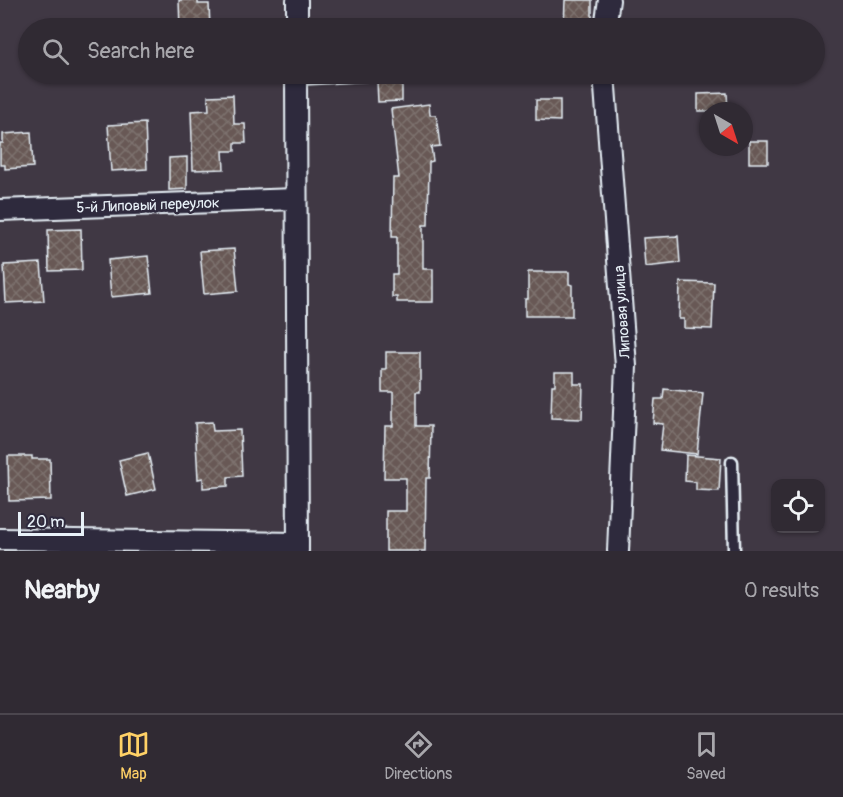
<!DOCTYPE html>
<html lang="en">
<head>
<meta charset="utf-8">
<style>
  body { margin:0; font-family:Pangolin,sans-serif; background:#3c363f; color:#f1f3f6 }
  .controls { position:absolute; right:18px; bottom:18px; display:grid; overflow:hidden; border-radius:12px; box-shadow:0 2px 4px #0004 }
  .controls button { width:54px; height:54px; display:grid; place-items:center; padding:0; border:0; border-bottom:2px solid #4b464e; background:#302a33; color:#f1f3f6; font:30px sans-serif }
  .compass { position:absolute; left:699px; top:102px; width:54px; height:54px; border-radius:50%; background:#302a33; box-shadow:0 2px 4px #0004; rotate:141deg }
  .scale { position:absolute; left:18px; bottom:15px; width:66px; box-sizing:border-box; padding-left:6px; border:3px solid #e8f1f8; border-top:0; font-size:16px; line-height:21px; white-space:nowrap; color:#e8f1f8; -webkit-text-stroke:4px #2f2a3d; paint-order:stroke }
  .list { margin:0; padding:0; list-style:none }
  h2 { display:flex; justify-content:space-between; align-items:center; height:78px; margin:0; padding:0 24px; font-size:26px }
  h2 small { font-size:20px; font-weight:400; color:#a8a7ac }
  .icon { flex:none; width:33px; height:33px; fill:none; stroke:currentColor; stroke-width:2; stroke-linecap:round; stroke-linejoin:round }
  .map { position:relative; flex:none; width:843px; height:551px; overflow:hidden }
  .search { position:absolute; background:#302a33; box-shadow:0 2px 4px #0004; left:18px; right:18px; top:18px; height:66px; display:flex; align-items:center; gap:15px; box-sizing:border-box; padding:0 21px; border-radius:33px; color:#a8a7ac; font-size:22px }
  .sheet { height:162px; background:#302a33 }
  nav { display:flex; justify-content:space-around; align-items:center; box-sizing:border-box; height:84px; border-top:2px solid #4b464e; background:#302a33; font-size:16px; color:#a8a7ac }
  nav a { display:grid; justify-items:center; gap:3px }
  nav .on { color:#ffd166 }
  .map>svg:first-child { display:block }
  .building { fill:url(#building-cross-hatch); stroke:#e8f1f8; stroke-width:1.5 }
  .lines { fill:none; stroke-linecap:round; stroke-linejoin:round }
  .service-casing { stroke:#e8f1f8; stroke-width:15 }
  .minor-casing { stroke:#e8f1f8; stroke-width:24 }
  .service { stroke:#2f2a3d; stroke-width:10 }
  .minor { stroke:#2f2a3d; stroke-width:20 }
  .labels { text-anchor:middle; stroke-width:5; stroke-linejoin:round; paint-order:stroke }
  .street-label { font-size:15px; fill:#e8f1f8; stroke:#2f2a3d }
</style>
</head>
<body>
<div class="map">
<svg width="843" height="551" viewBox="0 0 843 551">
  <defs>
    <pattern id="building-cross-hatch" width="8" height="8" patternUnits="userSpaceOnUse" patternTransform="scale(1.5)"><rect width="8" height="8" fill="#675955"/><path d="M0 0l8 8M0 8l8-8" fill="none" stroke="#7d716e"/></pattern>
  </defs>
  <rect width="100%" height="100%" fill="#403844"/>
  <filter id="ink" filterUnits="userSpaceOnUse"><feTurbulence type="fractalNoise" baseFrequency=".0167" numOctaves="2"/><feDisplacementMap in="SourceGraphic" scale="12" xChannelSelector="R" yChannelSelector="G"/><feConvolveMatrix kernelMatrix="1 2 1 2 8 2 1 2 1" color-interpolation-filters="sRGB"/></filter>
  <g filter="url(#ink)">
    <g class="building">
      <path d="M179,0H198V4H209L210,28H180Z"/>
      <path d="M565,0H592V28H564Z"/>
      <path d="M384,74H402V101L378,102L377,81L382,80Z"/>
      <path d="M727,93L728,111H698V94Z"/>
      <path d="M233,95L234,124H245L246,143H235V151H223L224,169L193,170L191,111L209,110L208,96Z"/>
      <path d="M536,100H560V121L536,120Z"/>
      <path d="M429,104L430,115H436L440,146L431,147L433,161L429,162L428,225H423V269H433V302H397V297H392V274H397V237H392L393,178H399L391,109Z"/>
      <path d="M145,123L147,169L111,171L108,125Z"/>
      <path d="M31,132L33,167L5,169V165H0V143H3V134Z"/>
      <rect x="749" y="141" width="19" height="22"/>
      <path d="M187,157V189L169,190V158Z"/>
      <path d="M81,229L82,270L49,271L48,230Z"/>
      <path d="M678,236L680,263L645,267L643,238Z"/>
      <path d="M234,249L238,291L204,294L200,251Z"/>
      <path d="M148,256L152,293L111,297L108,260Z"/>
      <path d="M41,263L44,301L6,303L4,265Z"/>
      <path d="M528,272H569V284L572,285V316H525V299H528Z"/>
      <path d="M680,282L714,283L712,329L684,328V319H679Z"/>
      <path d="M386,352H420V392H416V426H431L430,478H426L425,551H386V511H406V478H384L385,426H393V392H382V369H386Z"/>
      <path d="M555,372H574V384H583L582,419L551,418L552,385H555Z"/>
      <path d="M664,389L703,393L697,454L660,450L663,424L653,423L655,399H663Z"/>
      <path d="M212,422L213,431L240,430L242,476L228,477V486L203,488V478L198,479L195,423Z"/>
      <path d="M148,453L156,489L127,496L119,460Z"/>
      <path d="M686,455L721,458L719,491L696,490V482L685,481Z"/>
      <path d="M8,456H32V459H50L51,500L9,501Z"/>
    </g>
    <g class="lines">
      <defs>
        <g id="service">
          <path d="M296,79L377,74"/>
          <path d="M732,462L734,551"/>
        </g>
        <g id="minor">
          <path d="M297,28V0"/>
          <path d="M605,28L609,0"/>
          <path d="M296,74L298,551"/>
          <path d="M604,74L626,366L618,551"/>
          <path d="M0,210L296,199"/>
          <path d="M0,539L298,543"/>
        </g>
      </defs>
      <use href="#service" class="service-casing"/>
      <use href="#minor" class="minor-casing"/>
      <use href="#service" class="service"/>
      <use href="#minor" class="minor"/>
    </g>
  </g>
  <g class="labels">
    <g class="street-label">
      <text transform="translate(148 205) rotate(-2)" y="5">5-й Липовый переулок</text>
      <text transform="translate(622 312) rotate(-94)" y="5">Липовая улица</text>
    </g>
  </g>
</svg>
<div class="controls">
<button><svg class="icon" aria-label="locate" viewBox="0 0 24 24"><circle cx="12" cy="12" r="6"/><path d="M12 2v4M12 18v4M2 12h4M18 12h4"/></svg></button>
</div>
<svg class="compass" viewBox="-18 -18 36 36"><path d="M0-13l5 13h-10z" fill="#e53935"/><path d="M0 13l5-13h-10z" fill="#a8a7ac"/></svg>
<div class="scale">20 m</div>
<div class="search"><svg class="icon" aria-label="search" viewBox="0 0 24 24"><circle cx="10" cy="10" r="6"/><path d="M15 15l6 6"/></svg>Search here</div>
</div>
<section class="sheet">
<h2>Nearby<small>0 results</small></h2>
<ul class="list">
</ul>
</section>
<nav>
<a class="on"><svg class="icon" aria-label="map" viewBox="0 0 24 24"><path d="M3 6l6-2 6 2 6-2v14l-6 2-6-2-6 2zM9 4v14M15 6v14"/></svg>Map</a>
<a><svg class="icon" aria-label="directions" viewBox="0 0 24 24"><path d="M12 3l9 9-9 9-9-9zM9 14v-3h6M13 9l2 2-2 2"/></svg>Directions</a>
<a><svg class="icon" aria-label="saved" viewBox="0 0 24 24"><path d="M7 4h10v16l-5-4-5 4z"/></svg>Saved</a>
</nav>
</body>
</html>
